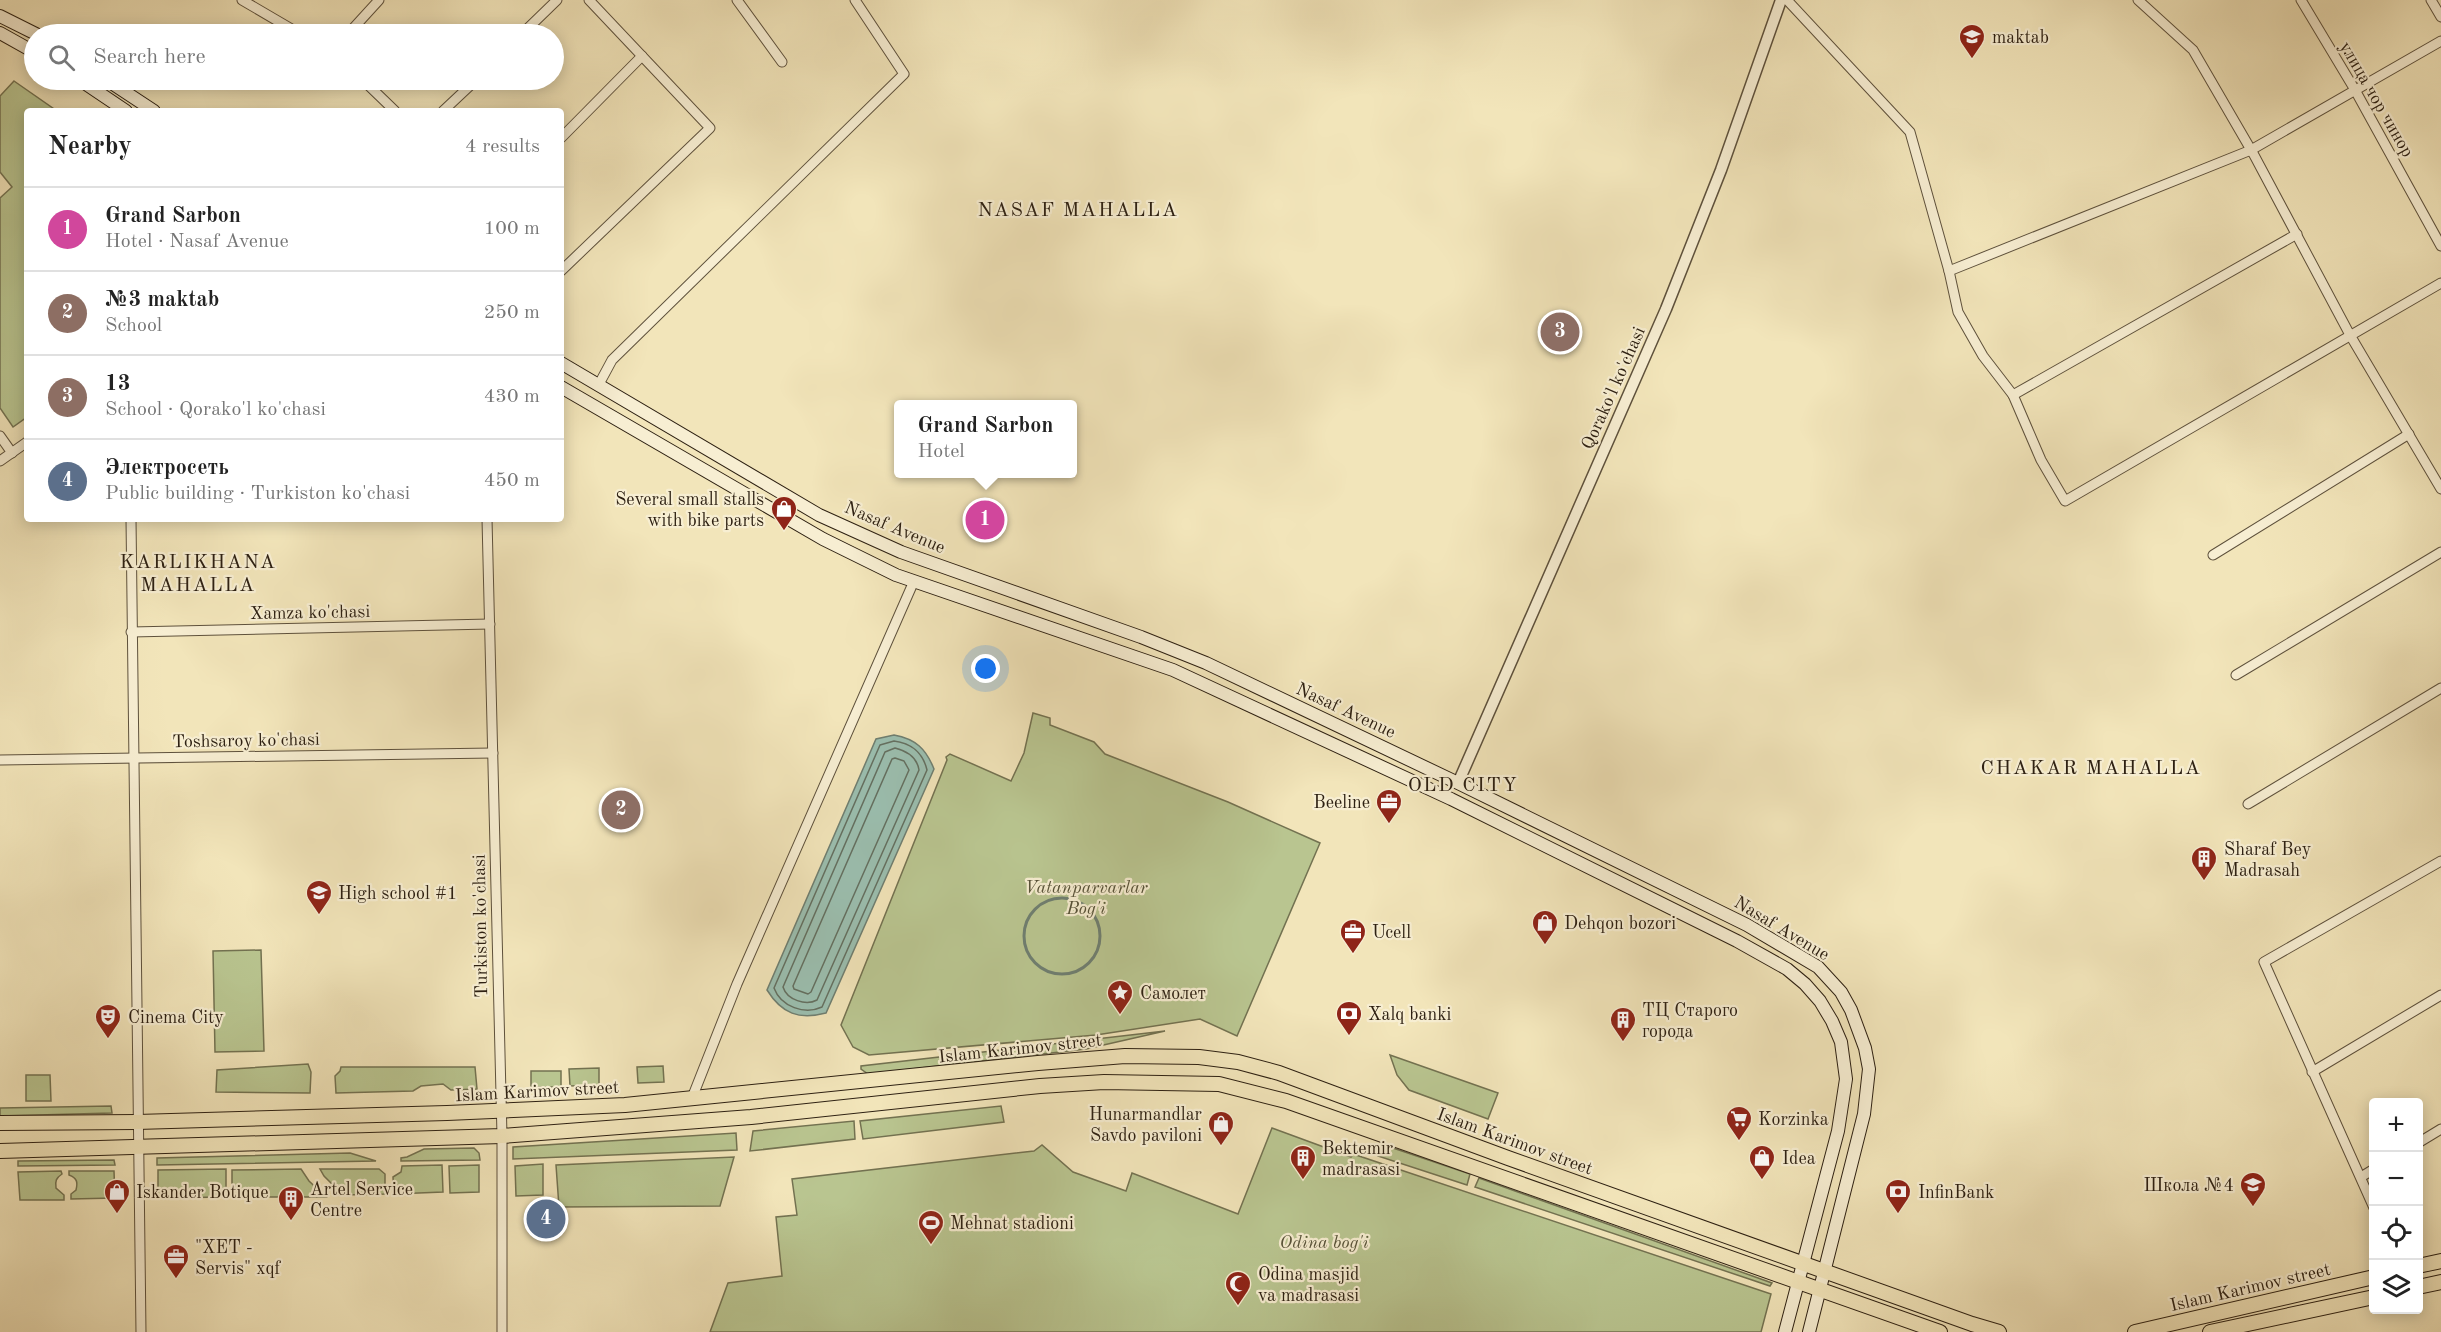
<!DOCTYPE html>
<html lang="en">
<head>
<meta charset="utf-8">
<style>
  body { margin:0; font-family:"Old Standard TT",serif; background:#f6f6f6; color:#222 }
  .controls { position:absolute; right:18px; bottom:18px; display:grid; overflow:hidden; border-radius:6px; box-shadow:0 3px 15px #0003 }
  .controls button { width:54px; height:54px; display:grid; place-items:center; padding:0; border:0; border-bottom:2px solid #e0e0e0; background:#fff; color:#222; font:30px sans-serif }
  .you { position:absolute; left:986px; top:669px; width:21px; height:21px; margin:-15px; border:4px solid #fff; border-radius:50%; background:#1a73e8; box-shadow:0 0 0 9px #1a73e833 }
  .badge { display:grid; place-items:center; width:39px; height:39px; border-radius:50%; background:#8f2418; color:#fff; font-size:20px; font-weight:700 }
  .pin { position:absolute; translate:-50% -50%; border:3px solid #fff; box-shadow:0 2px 6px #0006 }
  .popup { position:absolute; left:894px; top:400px; width:183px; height:78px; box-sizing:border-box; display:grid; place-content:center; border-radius:6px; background:#fff; filter:drop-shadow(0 2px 4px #0005); font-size:20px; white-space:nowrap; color:#767676 }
  .popup b { font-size:22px; color:#222 }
  .popup::after { content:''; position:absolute; left:50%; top:100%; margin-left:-12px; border:12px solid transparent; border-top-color:#fff }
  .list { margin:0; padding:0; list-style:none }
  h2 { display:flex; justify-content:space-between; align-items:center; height:78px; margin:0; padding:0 24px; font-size:26px }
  h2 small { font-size:20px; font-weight:400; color:#767676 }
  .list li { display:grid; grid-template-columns:39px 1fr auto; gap:18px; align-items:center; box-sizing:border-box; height:84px; padding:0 24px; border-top:2px solid #e0e0e0 }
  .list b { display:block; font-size:22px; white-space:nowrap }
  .list p { margin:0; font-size:20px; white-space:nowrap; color:#767676 }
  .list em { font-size:20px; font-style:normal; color:#767676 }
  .icon { flex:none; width:33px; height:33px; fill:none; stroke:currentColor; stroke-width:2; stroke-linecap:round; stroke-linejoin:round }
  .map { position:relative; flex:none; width:2441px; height:1332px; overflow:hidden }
  .search { position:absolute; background:#fff; box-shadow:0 3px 15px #0003; left:24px; top:24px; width:540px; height:66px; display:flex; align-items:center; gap:15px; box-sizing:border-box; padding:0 21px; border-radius:33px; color:#767676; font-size:22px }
  .panel { position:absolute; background:#fff; box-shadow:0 3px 15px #0003; left:24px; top:108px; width:540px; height:414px; border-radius:6px }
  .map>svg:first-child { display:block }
  .green { fill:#b9c590; stroke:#737251; stroke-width:1.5 }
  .water { fill:#9bbfb0; stroke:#6f7f71; stroke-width:1.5 }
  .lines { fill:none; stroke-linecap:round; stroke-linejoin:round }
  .shore { stroke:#647061; stroke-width:1.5 }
  .stream { stroke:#6f7f71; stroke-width:3 }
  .minor-casing { stroke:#5e513c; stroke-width:11 }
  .tertiary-casing { stroke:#5e513c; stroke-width:13 }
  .secondary-casing { stroke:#2d2012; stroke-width:14 }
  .primary-casing { stroke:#2d2012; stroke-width:16 }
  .minor { stroke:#f7eed2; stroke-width:9 }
  .tertiary { stroke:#f7eed2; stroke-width:10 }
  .secondary { stroke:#f7eed2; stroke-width:12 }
  .primary { stroke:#f2e5ba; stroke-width:14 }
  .labels { text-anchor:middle; stroke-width:4.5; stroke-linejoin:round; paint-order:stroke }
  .poi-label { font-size:18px; fill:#2d2012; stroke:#f7eed2; text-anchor:start }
  .street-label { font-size:18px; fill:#2d2012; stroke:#f7eed2 }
  .park-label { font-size:18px; font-style:italic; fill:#575238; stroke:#f7eed2 }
  .neighbourhood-label { font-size:20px; letter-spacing:1.5px; fill:#2d2012; stroke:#f7eed2 }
</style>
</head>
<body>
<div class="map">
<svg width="2441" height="1332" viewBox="0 0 2441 1332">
  <rect width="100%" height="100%" fill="#f2e5ba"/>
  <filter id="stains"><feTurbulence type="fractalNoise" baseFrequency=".00333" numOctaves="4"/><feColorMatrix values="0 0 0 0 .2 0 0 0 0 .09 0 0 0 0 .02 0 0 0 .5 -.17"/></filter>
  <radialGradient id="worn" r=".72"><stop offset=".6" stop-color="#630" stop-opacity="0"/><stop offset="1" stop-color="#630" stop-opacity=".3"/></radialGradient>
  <g class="green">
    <path d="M14,81L57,111H27V417L13,427L0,408V198L12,187L0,172V96Z"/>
    <path d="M1033,713L1050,718V725L1094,742L1105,754L1228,802L1320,843L1237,1036L1200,1019L1096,1035L869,1055L853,1047L841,1025L947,760L946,757L950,754L1011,781L1024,753Z"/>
    <path d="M261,950L264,1051L215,1052L213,951Z"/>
    <path d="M1165,1031L1086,1049L868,1074L861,1069V1066Z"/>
    <path d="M1390,1055L1498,1093L1488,1119L1409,1090L1397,1075Z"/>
    <path d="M308,1064L311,1072L310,1093L216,1092L217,1070Z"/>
    <path d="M663,1066L664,1082L638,1083L637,1067Z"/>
    <path d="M341,1067H475L477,1089L451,1090L443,1084L421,1086L413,1091L336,1093L335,1076L340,1071Z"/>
    <path d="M599,1068V1085L570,1086L569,1069Z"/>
    <rect x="531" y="1071" width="30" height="16"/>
    <path d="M26,1075H50L51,1101H26Z"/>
    <path d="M111,1106L112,1113L0,1116V1108Z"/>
    <path d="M1001,1106L1004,1122L863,1139L860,1121Z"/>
    <path d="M854,1121L855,1139L750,1151L753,1131Z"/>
    <path d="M1272,1128L1351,1157L1353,1154L1771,1294L1761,1332H710L728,1283L782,1276L776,1217L797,1215L792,1179L1034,1151L1042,1145L1073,1172L1126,1191L1132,1173L1238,1214Z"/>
    <path d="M736,1133L737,1150L513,1159V1147Z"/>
    <path d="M474,1148L479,1153L480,1160L401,1161V1158L407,1157L424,1149Z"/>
    <path d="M1393,1148L1470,1174L1467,1185L1378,1156L1379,1151Z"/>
    <path d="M350,1153L376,1161L157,1165V1158Z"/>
    <path d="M734,1157L720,1206L559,1207L556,1165Z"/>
    <path d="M114,1160L115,1165L18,1166V1161Z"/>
    <path d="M543,1164V1195L516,1196L515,1166Z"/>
    <path d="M442,1165L443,1192L394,1194L393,1177L401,1172L402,1166Z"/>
    <path d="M479,1165V1192L450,1193L449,1166Z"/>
    <path d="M226,1169V1197L158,1198V1170Z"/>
    <path d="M301,1169L309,1181L326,1197H232V1170Z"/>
    <path d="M320,1169H379L385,1174V1194L343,1195L324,1176Z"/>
    <path d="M61,1171L62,1174C56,1178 55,1181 56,1188L64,1195V1200H20L18,1172Z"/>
    <path d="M69,1171H114L115,1198L71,1199V1194L76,1190C78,1182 77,1178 69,1175Z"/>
    <path d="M1479,1178L1772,1283L1770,1286L1475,1187Z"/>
  </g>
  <path class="water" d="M894,735C916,739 926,749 934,769L826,1013C799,1020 782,1014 767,990L876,739Z"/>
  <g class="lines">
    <g class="shore">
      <path d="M894,741C911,743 923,753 927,770L822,1007C805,1015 781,1007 774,988L880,745Z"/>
      <path d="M895,748C907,751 917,757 919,770L817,1000C806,1006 787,1000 783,987L885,752Z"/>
      <path d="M895,758L904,761L909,770L811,992L808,994L794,989L793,986L892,759Z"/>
    </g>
    <circle class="stream" cx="1062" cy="936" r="38"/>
    <defs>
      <g id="minor">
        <path d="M242,0L300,34"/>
        <path d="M737,0L782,62"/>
        <path d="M1787,0L1910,132L1949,271L1958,312L1983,356L2013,395L2041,460L2065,501L2441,283"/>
        <path d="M2138,0L2193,50L2254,155L2350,335L2441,489"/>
        <path d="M2301,0L2355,90L2441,246"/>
        <path d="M2431,0L2441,17"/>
        <path d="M348,34L379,0"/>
        <path d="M522,34L557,0"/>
        <path d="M363,80L395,111"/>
        <path d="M443,111L476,80"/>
        <path d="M561,138L642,56"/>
        <path d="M561,271L710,128L589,0"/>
        <path d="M1949,271L2251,150L2441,41"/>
        <path d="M598,386L612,360L904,74L855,0"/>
        <path d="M2013,395L2297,234"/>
        <path d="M0,436L12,453"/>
        <path d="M0,461L27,442"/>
        <path d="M131,519L141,1332"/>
        <path d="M487,519L502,1136V1332"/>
        <path d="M2213,555L2409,434"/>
        <path d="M131,632L490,624"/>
        <path d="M2236,675L2441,552"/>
        <path d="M0,760L493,753"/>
        <path d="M2248,804L2441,688"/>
        <path d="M2312,1072L2441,995"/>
        <path d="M692,1098L737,984L914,581"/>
        <path d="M2418,1143L2441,1129"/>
        <path d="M2361,1177L2374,1169"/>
        <path d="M2374,1208L2264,962L2441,861"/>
      </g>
      <path id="tertiary" d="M1458,783L1666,309L1721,170L1781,0"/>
      <g id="secondary">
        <path d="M0,16L36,34"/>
        <path d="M0,33L34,52"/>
        <path d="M80,80L126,111"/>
        <path d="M107,80L154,111"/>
        <path d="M561,363L819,515L901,552L1141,637L1206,663L1458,783L1747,925L1818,967L1841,992L1851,1010L1865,1048L1869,1069L1864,1114L1809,1332"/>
        <path d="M561,387L823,539L896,575L1173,670L1451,799L1737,941L1787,969L1805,984L1820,1001L1832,1021L1841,1042L1846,1079L1838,1131L1785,1332"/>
      </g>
      <g id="primary">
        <path d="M0,1123L137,1122L447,1113L625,1105L1038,1063L1125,1056L1199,1057L1238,1062L1279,1073L1508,1158L1972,1324L1999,1332"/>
        <path d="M0,1151L502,1136L751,1117L1040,1086L1104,1082L1219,1084L1286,1101L1940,1332"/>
        <path d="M2418,1266L2441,1261"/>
        <path d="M2418,1287L2441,1282"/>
        <path d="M2135,1332L2374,1277"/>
        <path d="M2210,1332L2374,1297"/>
      </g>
    </defs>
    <use href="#minor" class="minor-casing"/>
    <use href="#tertiary" class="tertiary-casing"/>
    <use href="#secondary" class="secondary-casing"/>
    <use href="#primary" class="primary-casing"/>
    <use href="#minor" class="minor"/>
    <use href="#tertiary" class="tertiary"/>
    <use href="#secondary" class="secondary"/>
    <use href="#primary" class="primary"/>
  </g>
  <defs>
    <symbol id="school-pin" viewBox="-11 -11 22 30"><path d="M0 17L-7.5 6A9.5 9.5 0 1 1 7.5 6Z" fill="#8f2418" stroke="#f7eed2"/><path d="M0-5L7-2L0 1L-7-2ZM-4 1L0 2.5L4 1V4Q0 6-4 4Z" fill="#fff"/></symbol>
    <symbol id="shop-pin" viewBox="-11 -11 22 30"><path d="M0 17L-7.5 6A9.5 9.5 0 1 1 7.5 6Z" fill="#8f2418" stroke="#f7eed2"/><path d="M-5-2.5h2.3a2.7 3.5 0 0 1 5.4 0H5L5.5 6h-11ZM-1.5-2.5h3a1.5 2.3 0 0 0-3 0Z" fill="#fff"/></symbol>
    <symbol id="office-pin" viewBox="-11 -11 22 30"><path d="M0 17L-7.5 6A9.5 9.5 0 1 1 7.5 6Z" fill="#8f2418" stroke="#f7eed2"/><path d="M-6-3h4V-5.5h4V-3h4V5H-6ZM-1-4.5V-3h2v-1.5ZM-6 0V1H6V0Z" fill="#fff"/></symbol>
    <symbol id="building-pin" viewBox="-11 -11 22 30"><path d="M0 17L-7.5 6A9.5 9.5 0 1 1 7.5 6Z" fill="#8f2418" stroke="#f7eed2"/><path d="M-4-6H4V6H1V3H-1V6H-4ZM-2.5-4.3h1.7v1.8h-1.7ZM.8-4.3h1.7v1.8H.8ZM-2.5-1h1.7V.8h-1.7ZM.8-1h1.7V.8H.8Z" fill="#fff"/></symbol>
    <symbol id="sight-pin" viewBox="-11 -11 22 30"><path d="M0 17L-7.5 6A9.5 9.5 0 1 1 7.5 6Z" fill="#8f2418" stroke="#f7eed2"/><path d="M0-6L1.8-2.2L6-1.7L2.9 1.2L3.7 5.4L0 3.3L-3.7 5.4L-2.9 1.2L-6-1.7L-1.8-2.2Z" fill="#fff"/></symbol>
    <symbol id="bank-pin" viewBox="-11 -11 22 30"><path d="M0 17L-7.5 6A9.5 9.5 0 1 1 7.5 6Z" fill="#8f2418" stroke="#f7eed2"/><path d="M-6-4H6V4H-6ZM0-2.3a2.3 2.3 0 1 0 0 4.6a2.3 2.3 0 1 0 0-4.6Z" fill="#fff"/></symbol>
    <symbol id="theatre-pin" viewBox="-11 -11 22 30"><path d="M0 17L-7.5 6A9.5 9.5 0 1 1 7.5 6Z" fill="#8f2418" stroke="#f7eed2"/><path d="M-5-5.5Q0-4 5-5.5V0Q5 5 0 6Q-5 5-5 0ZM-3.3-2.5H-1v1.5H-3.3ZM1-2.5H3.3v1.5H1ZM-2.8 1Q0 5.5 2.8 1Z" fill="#fff"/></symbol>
    <symbol id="supermarket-pin" viewBox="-11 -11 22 30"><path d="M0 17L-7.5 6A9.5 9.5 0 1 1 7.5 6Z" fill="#8f2418" stroke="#f7eed2"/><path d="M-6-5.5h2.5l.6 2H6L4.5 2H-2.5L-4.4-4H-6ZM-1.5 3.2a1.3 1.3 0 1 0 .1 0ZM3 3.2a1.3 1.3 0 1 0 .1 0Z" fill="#fff"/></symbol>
    <symbol id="stadium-pin" viewBox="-11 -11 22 30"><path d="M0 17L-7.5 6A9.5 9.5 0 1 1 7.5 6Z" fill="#8f2418" stroke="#f7eed2"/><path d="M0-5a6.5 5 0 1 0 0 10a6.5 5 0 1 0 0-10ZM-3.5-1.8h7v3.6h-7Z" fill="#fff"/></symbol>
    <symbol id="mosque-pin" viewBox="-11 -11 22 30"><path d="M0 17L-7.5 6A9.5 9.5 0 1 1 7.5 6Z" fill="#8f2418" stroke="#f7eed2"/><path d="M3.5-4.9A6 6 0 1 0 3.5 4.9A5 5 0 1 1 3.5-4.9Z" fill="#fff"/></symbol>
  </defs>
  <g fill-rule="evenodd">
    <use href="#school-pin" x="1957" y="22" width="30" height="40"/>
    <use href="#shop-pin" x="769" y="494" width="30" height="40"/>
    <use href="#office-pin" x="1374" y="787" width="30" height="40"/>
    <use href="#building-pin" x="2189" y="844" width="30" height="40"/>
    <use href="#school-pin" x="304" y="878" width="30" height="40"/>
    <use href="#shop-pin" x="1530" y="908" width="30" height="40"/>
    <use href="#office-pin" x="1338" y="917" width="30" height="40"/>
    <use href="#sight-pin" x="1105" y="978" width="30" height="40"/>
    <use href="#bank-pin" x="1334" y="999" width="30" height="40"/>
    <use href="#theatre-pin" x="93" y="1002" width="30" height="40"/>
    <use href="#building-pin" x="1608" y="1005" width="30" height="40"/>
    <use href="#supermarket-pin" x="1724" y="1104" width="30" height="40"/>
    <use href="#shop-pin" x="1206" y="1109" width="30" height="40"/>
    <use href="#building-pin" x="1288" y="1143" width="30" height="40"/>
    <use href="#shop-pin" x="1747" y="1143" width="30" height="40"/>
    <use href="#school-pin" x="2238" y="1170" width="30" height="40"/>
    <use href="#shop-pin" x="102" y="1177" width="30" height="40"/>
    <use href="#bank-pin" x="1883" y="1177" width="30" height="40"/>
    <use href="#building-pin" x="276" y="1184" width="30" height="40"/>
    <use href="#stadium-pin" x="916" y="1208" width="30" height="40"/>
    <use href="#office-pin" x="161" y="1242" width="30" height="40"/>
    <use href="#mosque-pin" x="1223" y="1269" width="30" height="40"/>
  </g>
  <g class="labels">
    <g class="poi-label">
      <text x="1992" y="43">maktab</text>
      <text x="764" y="505" text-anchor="end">Several small stalls<tspan x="764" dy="21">with bike parts</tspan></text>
      <text x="1370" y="808" text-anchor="end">Beeline</text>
      <text x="2224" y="855">Sharaf Bey<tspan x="2224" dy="21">Madrasah</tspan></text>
      <text x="338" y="899">High school #1</text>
      <text x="1564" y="929">Dehqon bozori</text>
      <text x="1372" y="938">Ucell</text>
      <text x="1140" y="999">Самолет</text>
      <text x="1642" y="1016">ТЦ Старого<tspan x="1642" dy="21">города</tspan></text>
      <text x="1368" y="1020">Xalq banki</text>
      <text x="128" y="1023">Cinema City</text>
      <text x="1202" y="1120" text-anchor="end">Hunarmandlar<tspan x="1202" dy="21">Savdo paviloni</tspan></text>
      <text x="1758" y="1125">Korzinka</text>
      <text x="1322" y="1154">Bektemir<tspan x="1322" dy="21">madrasasi</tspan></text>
      <text x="1782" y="1164">Idea</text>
      <text x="2234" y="1191" text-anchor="end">Школа №4</text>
      <text x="310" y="1195">Artel Service<tspan x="310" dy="21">Centre</tspan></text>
      <text x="136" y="1198">Iskander Botique</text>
      <text x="1918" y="1198">InfinBank</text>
      <text x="950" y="1229">Mehnat stadioni</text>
      <text x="195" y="1253">"XET -<tspan x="195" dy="21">Servis" xqf</tspan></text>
      <text x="1258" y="1280">Odina masjid<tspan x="1258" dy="21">va madrasasi</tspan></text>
    </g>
    <g class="street-label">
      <text transform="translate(2377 99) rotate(60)" y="6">улица чор чинор</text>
      <text transform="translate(1613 388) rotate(-66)" y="6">Qorako'l ko'chasi</text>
      <text transform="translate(895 527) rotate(23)" y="6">Nasaf Avenue</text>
      <text transform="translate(310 612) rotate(-1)" y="6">Xamza ko'chasi</text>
      <text transform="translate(1346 710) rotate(25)" y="6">Nasaf Avenue</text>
      <text transform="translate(246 740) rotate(-1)" y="6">Toshsaroy ko'chasi</text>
      <text transform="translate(480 926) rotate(-91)" y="6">Turkiston ko'chasi</text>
      <text transform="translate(1782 928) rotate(31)" y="6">Nasaf Avenue</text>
      <text transform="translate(1020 1048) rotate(-6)" y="6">Islam Karimov street</text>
      <text transform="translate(537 1091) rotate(-3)" y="6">Islam Karimov street</text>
      <text transform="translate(1515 1141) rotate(20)" y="6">Islam Karimov street</text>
      <text transform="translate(2250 1287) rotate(-13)" y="6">Islam Karimov street</text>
    </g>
    <g class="park-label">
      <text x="1086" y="893">Vatanparvarlar<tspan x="1086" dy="21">Bog'i</tspan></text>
      <text x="1324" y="1248">Odina bog'i</text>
    </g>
    <g class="neighbourhood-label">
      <text x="1078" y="216">NASAF MAHALLA</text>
      <text x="198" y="568">KARLIKHANA<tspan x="198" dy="23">MAHALLA</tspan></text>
      <text x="2091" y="774">CHAKAR MAHALLA</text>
      <text x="1463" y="791">OLD CITY</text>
    </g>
  </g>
  <rect width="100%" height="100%" filter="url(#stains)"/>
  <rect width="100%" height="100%" fill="url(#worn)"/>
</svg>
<div class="controls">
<button>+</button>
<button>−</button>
<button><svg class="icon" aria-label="locate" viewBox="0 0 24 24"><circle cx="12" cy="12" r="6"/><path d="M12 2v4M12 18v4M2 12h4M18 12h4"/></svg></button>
<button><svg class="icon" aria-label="layers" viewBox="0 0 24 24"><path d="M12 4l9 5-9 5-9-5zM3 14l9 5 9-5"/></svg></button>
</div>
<div class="you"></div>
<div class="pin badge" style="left:985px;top:520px;background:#d1479c">1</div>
<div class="popup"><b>Grand Sarbon</b>Hotel</div>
<div class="pin badge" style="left:621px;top:810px;background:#8d6e63">2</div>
<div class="pin badge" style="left:1560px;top:332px;background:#8d6e63">3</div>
<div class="pin badge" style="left:546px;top:1219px;background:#5c6f8a">4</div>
<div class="search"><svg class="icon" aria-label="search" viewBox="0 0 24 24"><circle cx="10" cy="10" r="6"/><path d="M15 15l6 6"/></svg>Search here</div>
<section class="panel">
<h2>Nearby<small>4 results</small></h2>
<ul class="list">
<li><span class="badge" style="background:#d1479c">1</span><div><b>Grand Sarbon</b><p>Hotel · Nasaf Avenue</p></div><em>100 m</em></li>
<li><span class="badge" style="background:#8d6e63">2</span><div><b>№3 maktab</b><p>School</p></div><em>250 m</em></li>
<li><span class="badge" style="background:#8d6e63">3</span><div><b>13</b><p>School · Qorako'l ko'chasi</p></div><em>430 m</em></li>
<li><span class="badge" style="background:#5c6f8a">4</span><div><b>Электросеть</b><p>Public building · Turkiston ko'chasi</p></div><em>450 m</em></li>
</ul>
</section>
</div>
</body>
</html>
